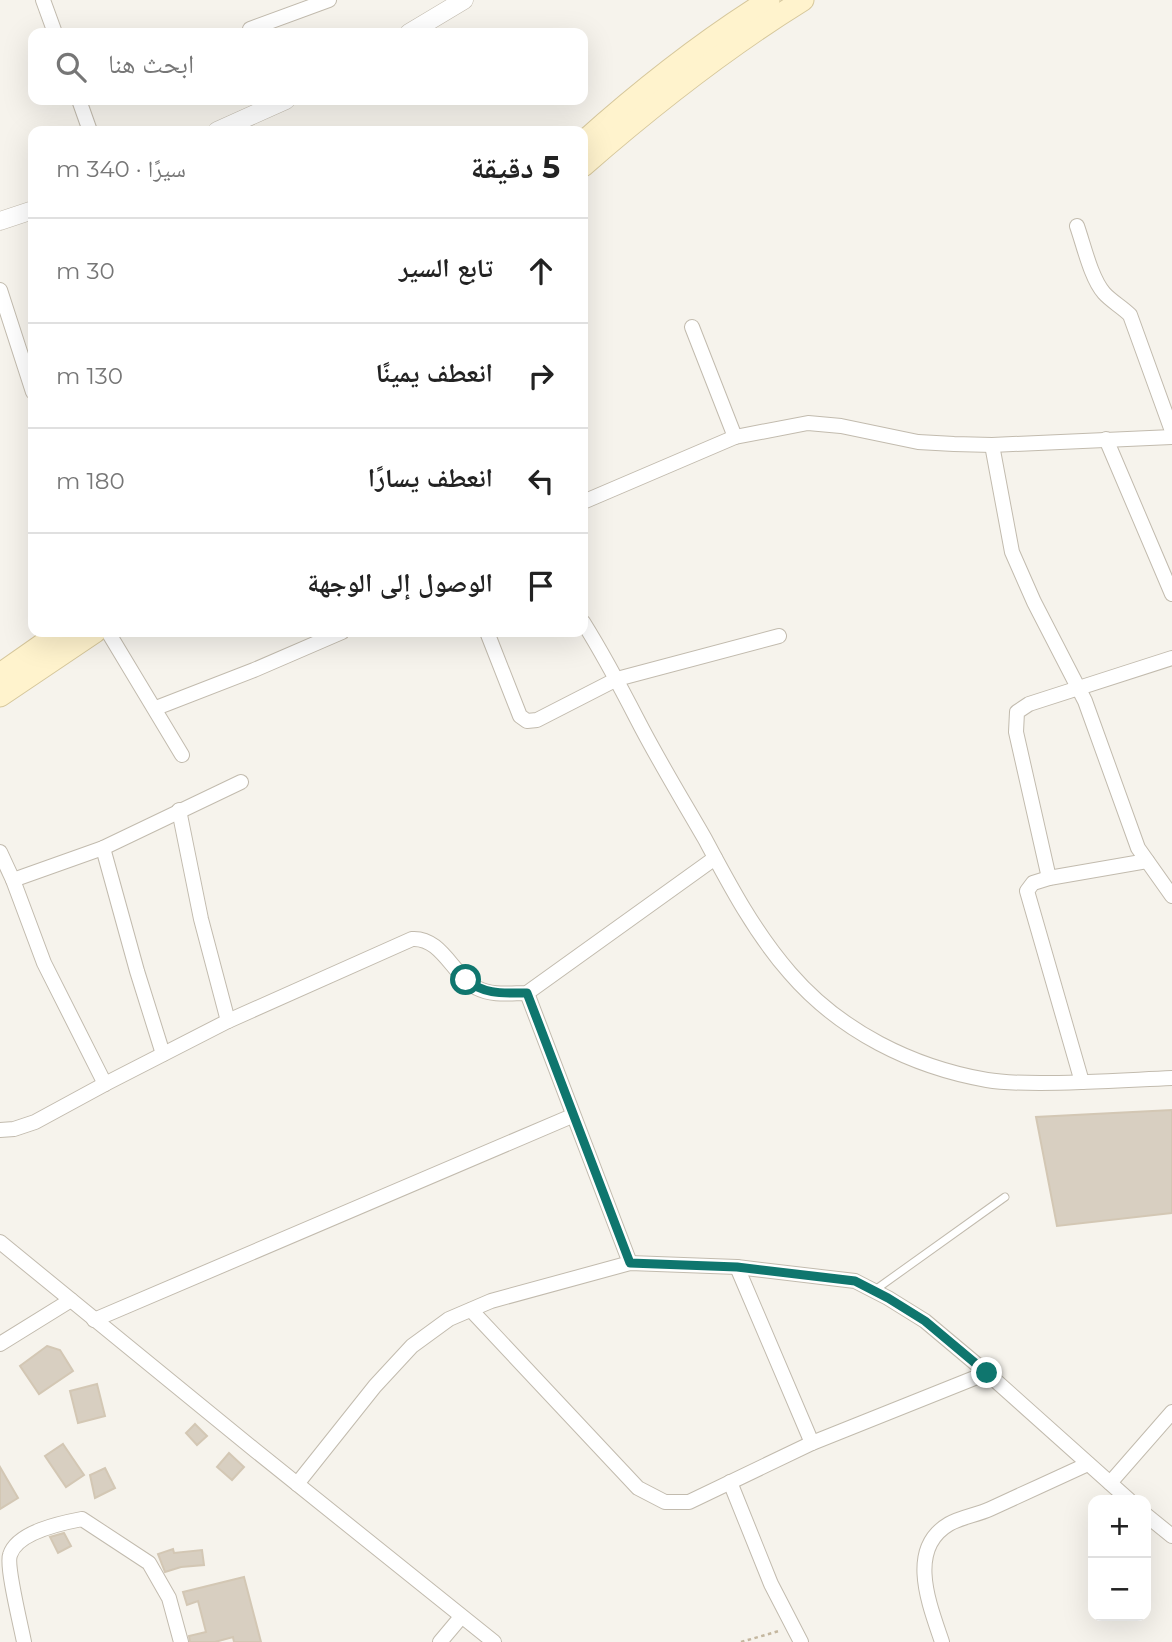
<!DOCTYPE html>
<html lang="ar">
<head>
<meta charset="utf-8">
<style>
  body { margin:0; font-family:Montserrat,"Noto Naskh Arabic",sans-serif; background:#f2f2f2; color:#222; direction:rtl }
  .controls { position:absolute; right:21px; bottom:21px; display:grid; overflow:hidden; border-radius:14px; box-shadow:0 7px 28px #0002 }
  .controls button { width:63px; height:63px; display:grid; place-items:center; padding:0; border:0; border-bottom:2px solid #e0e0e0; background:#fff; color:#222; font:35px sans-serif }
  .stop { position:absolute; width:21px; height:21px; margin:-16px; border:5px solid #0f766e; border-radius:50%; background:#fff }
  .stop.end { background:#0f766e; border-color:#fff; box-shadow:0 2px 7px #0008 }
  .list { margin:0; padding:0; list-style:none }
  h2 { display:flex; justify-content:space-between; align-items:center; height:91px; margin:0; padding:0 28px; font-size:30px }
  h2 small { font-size:23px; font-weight:400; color:#767676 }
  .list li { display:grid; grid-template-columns:46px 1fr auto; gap:21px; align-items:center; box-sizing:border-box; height:105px; padding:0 28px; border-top:2px solid #e0e0e0 }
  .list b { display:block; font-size:26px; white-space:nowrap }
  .list em { font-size:23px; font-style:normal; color:#767676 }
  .icon { flex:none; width:38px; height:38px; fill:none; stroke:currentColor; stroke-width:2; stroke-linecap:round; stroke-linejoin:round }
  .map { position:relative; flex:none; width:1172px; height:1642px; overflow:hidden; direction:ltr }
  .search { position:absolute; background:#fff; box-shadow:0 7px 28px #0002; left:28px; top:28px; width:560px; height:77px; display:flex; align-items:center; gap:18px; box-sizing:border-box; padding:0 24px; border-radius:14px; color:#767676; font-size:26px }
  .panel { position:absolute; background:#fff; box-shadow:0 7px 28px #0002; left:28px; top:126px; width:560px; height:511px; border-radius:14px; direction:rtl }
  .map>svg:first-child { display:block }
  .building { fill:#d8cfc1; stroke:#d3c7b4; stroke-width:2 }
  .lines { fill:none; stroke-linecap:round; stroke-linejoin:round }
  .service-casing { stroke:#c2bbae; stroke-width:9 }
  .minor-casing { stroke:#c2bbae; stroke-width:16 }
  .tertiary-casing { stroke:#c2bbae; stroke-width:19 }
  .secondary-casing { stroke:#d6c79b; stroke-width:23 }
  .path { stroke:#c4b79f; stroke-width:2.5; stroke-dasharray:3.5 3.5; stroke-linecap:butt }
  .service { stroke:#fff; stroke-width:7 }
  .minor { stroke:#fff; stroke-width:14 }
  .tertiary { stroke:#fff; stroke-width:18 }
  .secondary { stroke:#fff3cd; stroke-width:21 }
  .route { stroke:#0f766e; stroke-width:9 }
</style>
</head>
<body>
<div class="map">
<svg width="1172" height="1642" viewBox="0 0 1172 1642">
  <rect width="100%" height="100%" fill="#f6f3ec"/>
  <g class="building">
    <path d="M1172,1110V1213L1057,1226L1036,1117Z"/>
    <path d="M47,1346L60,1350L73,1371L39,1394L20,1366Z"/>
    <path d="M97,1384L105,1416L78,1423L70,1391Z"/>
    <path d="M195,1424L207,1436L197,1445L186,1433Z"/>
    <path d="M63,1444L84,1475L66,1487L45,1456Z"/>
    <path d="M229,1453L244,1467L232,1480L217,1467Z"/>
    <path d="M0,1467L18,1498L0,1509Z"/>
    <path d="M105,1468L115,1488L95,1498L90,1475Z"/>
    <path d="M64,1533L71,1546L58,1553L50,1537Z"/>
    <path d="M173,1549L174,1553L202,1550L204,1565L181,1567L165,1572L158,1554Z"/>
    <path d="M244,1577L261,1642H234L233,1637L215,1642H190L189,1636L206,1632L198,1601L187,1605L183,1592Z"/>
  </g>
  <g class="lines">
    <defs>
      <path id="service" d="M875,1290L1005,1197"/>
      <g id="minor">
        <path d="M43,0L55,33"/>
        <path d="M250,29L329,0"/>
        <path d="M79,100L90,131"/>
        <path d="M1077,226C1084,246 1091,278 1104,293C1111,301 1122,307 1130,315L1172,431"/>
        <path d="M0,290L33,392"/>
        <path d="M692,327L735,437"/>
        <path d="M1106,439L1172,594"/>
        <path d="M992,445L1012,552L1034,602L1085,701L1138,848L1172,896"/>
        <path d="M583,502L735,437L808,423L841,426L918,442L954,444L992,445L1172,437"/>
        <path d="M583,622C603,654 620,686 637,719C658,760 682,799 705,839C730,886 755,933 790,973C840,1031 912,1067 987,1080C1004,1083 1022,1083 1040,1083C1084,1083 1128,1080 1172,1078"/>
        <path d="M108,632L182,755"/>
        <path d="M487,632L520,716L527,721L537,720L617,679L779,636"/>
        <path d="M156,708L254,670L342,632"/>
        <path d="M179,810L201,919L228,1021"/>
        <path d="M103,848L137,971L163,1054"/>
        <path d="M0,852L13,880L44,963L105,1084"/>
        <path d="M1049,878L1016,732L1017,712L1029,704L1172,658"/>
        <path d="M13,880L103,848L241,782"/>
        <path d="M527,993L630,1263"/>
        <path d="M1082,1082L1027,891L1033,883L1049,878L1147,861"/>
        <path d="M0,1130L14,1129L35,1122L105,1084L228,1021L412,939C442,937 453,976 477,988C492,996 511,993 527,993L715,858"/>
        <path d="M0,1242L256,1451L494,1642"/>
        <path d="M737,1267L812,1443"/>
        <path d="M471,1310L638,1488L665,1502H689L812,1443L987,1373"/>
        <path d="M94,1320L572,1116"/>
        <path d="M0,1344L71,1300"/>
        <path d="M730,1482L771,1584L801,1642"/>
        <path d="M1110,1483L1172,1412"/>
        <path d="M297,1484L375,1386L412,1346L449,1319L491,1301L630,1263L737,1267L855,1281L888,1298L925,1321L987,1373L1129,1500"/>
        <path d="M1146,1515L1172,1536"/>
        <path d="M24,1642C21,1626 6,1566 10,1555C17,1532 61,1523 82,1519L149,1563L169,1598L181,1642"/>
        <path d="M440,1642L461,1617"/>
        <path d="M942,1642C930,1606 906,1549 949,1524C961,1517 977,1515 990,1509C1023,1494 1055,1479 1088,1464"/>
      </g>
      <g id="tertiary">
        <path d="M409,33L464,0"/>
        <path d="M217,131L286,100"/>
        <path d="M0,221L33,210"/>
      </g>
      <g id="secondary">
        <path d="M583,142C641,90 703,41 769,0"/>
        <path d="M583,166C653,105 724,49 803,0"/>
        <path d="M0,674L60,632"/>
        <path d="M0,696L95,632"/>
      </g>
    </defs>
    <use href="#service" class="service-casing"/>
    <use href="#minor" class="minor-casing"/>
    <use href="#tertiary" class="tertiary-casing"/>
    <use href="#secondary" class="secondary-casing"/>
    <path class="path" d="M741,1642L779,1631"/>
    <use href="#service" class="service"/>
    <use href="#minor" class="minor"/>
    <use href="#tertiary" class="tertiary"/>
    <use href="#secondary" class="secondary"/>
  </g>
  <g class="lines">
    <path class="route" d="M466,980C485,995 504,993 527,993L630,1263L737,1267L855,1281L888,1298L925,1321L987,1373"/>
  </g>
</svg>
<div class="controls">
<button>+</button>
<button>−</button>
</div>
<div class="stop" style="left:466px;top:980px"></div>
<div class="stop end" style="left:987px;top:1373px"></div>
<div class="search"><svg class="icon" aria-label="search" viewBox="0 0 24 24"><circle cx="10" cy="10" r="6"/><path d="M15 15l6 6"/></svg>ابحث هنا</div>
<section class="panel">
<h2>5 دقيقة<small>سيرًا · 340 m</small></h2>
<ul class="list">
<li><svg class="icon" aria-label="ahead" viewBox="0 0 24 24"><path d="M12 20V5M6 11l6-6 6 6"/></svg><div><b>تابع السير</b></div><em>30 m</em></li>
<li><svg class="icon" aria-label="right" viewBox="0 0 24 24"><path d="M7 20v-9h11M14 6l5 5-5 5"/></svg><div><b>انعطف يمينًا</b></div><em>130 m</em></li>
<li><svg class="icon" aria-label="left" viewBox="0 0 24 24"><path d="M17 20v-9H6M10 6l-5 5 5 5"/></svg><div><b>انعطف يسارًا</b></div><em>180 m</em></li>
<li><svg class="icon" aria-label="arrive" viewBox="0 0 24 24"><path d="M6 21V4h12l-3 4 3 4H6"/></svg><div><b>الوصول إلى الوجهة</b></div></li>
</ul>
</section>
</div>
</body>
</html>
